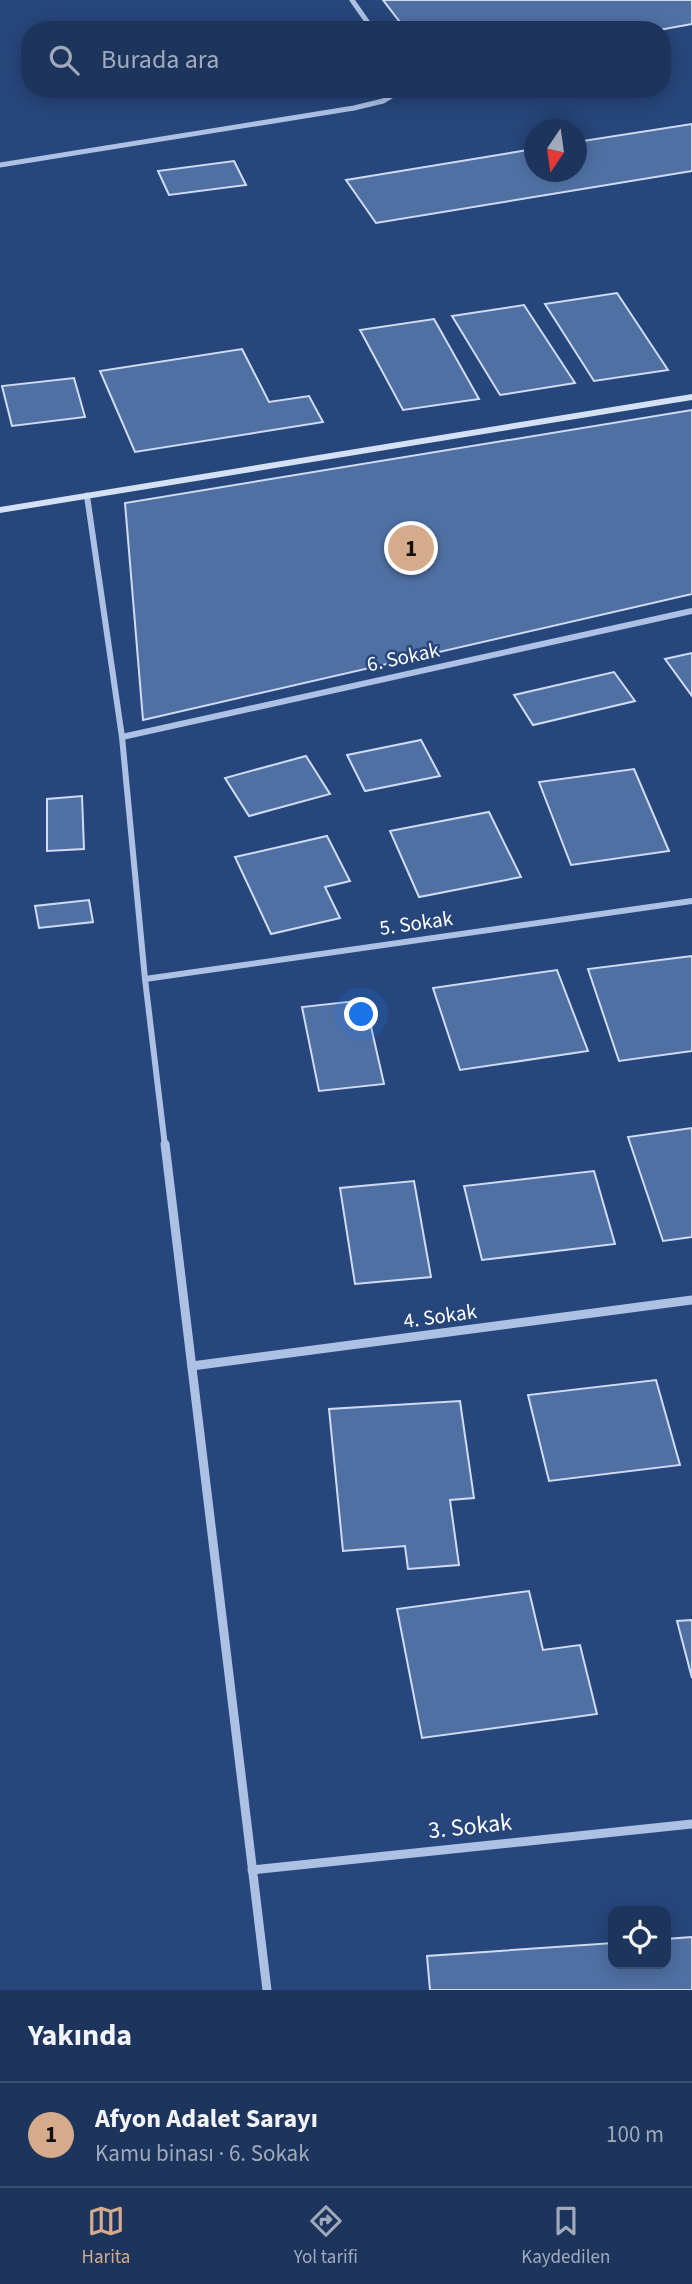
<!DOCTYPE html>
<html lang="tr">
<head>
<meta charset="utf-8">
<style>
  body { margin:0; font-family:"Source Sans 3",sans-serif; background:#2a3f65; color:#f1f3f6 }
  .controls { position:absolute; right:21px; bottom:21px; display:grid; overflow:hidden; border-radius:14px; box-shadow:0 4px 18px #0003 }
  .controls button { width:63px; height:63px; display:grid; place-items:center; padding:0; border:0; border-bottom:2px solid #3b4f72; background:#1d345c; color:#f1f3f6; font:35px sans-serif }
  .compass { position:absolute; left:524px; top:119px; width:63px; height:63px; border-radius:50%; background:#1d345c; box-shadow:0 4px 18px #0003; rotate:193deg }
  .you { position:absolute; left:362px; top:1015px; width:24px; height:24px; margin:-18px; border:5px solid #fff; border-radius:50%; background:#1a73e8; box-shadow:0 0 0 10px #1a73e833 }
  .badge { display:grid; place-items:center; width:46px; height:46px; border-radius:50%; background:#d6ab8b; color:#111; font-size:23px; font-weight:700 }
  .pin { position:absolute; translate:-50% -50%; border:4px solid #fff; box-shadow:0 2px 7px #0006 }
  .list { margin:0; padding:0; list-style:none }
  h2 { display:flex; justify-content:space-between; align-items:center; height:91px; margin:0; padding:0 28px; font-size:30px }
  h2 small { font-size:23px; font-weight:400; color:#a0aabb }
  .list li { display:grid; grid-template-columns:46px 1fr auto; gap:21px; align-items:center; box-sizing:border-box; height:105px; padding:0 28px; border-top:2px solid #3b4f72 }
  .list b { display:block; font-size:26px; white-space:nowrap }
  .list p { margin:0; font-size:23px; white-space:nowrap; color:#a0aabb }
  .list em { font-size:23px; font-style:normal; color:#a0aabb }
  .icon { flex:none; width:38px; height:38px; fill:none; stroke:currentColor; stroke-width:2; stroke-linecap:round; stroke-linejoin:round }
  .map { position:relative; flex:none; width:692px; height:1990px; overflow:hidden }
  .search { position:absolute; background:#1d345c; box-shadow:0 4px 18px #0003; left:21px; right:21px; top:21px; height:77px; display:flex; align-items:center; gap:18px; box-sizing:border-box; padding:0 24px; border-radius:28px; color:#a0aabb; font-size:26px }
  .sheet { height:196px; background:#1d345c }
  nav { display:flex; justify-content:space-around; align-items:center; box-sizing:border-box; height:98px; border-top:2px solid #3b4f72; background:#1d345c; font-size:19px; color:#a0aabb }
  nav a { display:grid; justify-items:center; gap:4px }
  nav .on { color:#d6ab8b }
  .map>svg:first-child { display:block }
  .building { fill:#5070a4; stroke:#cedcf3; stroke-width:2 }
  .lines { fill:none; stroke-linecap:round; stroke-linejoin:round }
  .minor-far2 { stroke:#acc1e4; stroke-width:5 }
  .minor-far1 { stroke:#acc1e4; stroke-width:6 }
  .minor { stroke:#acc1e4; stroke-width:9 }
  .secondary { fill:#d4e0f4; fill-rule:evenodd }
  .labels { text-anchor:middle; stroke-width:5; stroke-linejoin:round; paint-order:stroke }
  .street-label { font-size:21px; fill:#fff; stroke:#27467b }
  .near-street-label { font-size:24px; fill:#fff; stroke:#27467b }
</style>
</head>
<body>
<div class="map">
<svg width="692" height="1990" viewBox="0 0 692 1990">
  <rect width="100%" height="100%" fill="#27467b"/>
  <g class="building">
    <path d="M383,0H692V24L659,30H406Z"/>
    <path d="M692,124V171L376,223L346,180L534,149V172H576V142Z"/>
    <path d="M234,161L246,185L169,195L158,171Z"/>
    <path d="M617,293L668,370L594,381L545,304Z"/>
    <path d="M524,305L575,383L500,395L452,316Z"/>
    <path d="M434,319L479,399L403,410L360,330Z"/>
    <path d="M242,349L269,402L309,396L323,422L135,452L100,371Z"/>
    <path d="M74,378L85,417L12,426L2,386Z"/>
    <path d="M692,410V594L143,720L125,503Z"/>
    <path d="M692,653V696L665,659Z"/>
    <path d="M614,672L635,701L533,725L514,695Z"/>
    <path d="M421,740L440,776L365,791L347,755Z"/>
    <path d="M306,756L330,794L249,816L225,778Z"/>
    <path d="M634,769L669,851L571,865L539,782Z"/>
    <path d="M82,796L84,849L47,851V799Z"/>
    <path d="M489,812L521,877L419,897L390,831Z"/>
    <path d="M327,836L350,881L325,887L340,918L271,934L235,857Z"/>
    <path d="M89,900L93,922L39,928L35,906Z"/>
    <path d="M692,956V1051L619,1061L588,969Z"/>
    <path d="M557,970L588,1051L460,1070L433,988Z"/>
    <path d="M365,1000L384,1084L319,1091L302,1007Z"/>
    <path d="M692,1128V1237L663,1241L628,1137Z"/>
    <path d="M594,1171L615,1244L482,1260L464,1186Z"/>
    <path d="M414,1181L431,1277L355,1284L340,1188Z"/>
    <path d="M656,1380L680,1465L549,1481L528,1395Z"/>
    <path d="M460,1401L474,1498L450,1500L459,1565L408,1569L405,1546L343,1551L329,1409Z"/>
    <path d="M529,1591L543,1650L580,1645L597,1714L422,1738L397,1609Z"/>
    <path d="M692,1620V1678L677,1621Z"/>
    <path d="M692,1937V1990H430L427,1956L613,1943V1964H666V1939Z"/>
  </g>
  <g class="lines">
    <g class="minor-far2">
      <path d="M352,0L373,30"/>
      <path d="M0,165L354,108L383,101L403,89"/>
      <path d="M87,495V498"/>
    </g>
    <g class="minor-far1">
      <path d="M87,496L122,737L145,979L165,1146"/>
      <path d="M122,737L692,611"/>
      <path d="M145,979L692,901"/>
    </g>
    <g class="minor">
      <path d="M165,1144L267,1990"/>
      <path d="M192,1366L692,1300"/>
      <path d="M252,1870L692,1824"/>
    </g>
    <path class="secondary" d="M692,394V400L0,513V507Z"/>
  </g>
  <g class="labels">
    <g class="street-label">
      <text transform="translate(403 657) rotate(-12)" y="7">6. Sokak</text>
      <text transform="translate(416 923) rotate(-8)" y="7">5. Sokak</text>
      <text transform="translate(440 1316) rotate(-8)" y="7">4. Sokak</text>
    </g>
    <g class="near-street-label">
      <text transform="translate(470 1826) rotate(-6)" y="8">3. Sokak</text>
    </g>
  </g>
</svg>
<div class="controls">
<button><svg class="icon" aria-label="locate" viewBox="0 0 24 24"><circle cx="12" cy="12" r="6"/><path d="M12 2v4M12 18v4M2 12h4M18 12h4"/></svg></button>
</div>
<svg class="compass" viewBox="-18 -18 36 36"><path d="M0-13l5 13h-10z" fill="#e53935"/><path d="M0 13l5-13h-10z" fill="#a0aabb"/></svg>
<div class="you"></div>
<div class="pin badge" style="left:411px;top:548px">1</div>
<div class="search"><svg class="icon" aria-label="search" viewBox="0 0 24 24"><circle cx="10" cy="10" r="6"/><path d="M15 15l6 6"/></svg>Burada ara</div>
</div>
<section class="sheet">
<h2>Yakında<small></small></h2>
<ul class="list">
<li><span class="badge">1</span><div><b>Afyon Adalet Sarayı</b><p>Kamu binası · 6. Sokak</p></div><em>100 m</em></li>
</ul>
</section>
<nav>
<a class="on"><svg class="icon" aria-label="map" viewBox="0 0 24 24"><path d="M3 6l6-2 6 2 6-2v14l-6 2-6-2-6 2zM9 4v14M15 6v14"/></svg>Harita</a>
<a><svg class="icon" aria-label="directions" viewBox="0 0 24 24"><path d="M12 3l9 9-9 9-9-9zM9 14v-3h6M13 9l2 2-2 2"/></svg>Yol tarifi</a>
<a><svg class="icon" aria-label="saved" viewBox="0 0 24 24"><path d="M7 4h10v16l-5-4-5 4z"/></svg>Kaydedilen</a>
</nav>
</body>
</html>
